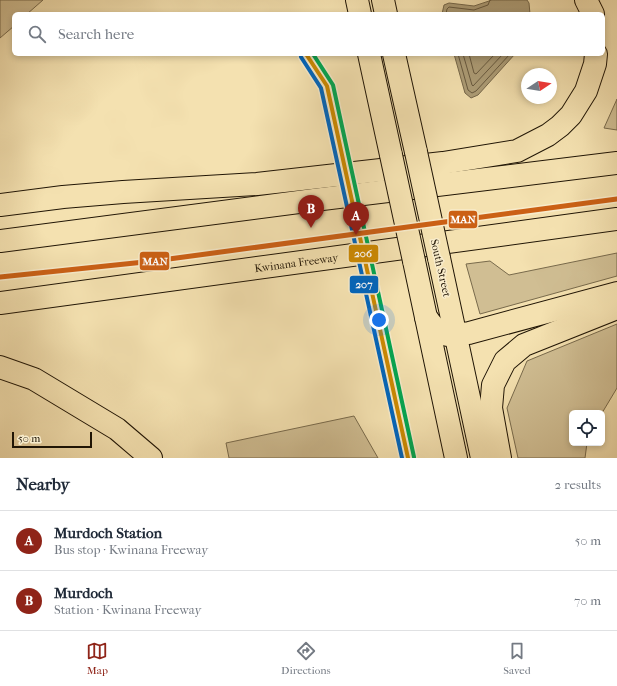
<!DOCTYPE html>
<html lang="en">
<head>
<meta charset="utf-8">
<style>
  body { margin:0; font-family:"IM FELL French Canon",serif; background:#f2f2f3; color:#1f2937 }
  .controls { position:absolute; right:12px; bottom:12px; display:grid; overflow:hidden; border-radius:6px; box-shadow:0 2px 6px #0003 }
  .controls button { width:36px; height:36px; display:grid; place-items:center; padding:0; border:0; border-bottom:1px solid #e0e1e3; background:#fff; color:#1f2937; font:20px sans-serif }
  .compass { position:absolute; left:521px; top:68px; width:36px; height:36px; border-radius:50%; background:#fff; box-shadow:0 2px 6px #0003; rotate:78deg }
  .scale { position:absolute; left:12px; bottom:10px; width:80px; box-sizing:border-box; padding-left:4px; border:2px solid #201505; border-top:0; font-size:11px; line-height:14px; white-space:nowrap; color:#201505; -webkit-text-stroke:3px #f8eccc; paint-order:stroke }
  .you { position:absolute; left:379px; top:320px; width:14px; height:14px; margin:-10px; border:3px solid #fff; border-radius:50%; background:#1a73e8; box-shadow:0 0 0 6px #1a73e833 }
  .badge { display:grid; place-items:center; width:26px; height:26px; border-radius:50%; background:#8f2418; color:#fff; font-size:13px; font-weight:700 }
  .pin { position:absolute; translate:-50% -33px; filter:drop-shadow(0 1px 2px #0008) }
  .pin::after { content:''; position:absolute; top:21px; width:14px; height:12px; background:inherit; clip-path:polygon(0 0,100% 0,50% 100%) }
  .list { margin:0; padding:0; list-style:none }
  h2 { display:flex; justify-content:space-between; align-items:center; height:52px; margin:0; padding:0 16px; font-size:17px }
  h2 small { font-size:13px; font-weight:400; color:#747a83 }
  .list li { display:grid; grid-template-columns:26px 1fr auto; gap:12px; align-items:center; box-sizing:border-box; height:60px; padding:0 16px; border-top:1px solid #e0e1e3 }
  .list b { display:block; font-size:15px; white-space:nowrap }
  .list p { margin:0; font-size:13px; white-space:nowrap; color:#747a83 }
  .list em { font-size:13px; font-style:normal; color:#747a83 }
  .icon { flex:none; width:22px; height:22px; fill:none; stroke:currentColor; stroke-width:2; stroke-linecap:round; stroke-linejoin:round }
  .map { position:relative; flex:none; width:617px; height:458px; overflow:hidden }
  .search { position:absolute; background:#fff; box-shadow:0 2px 6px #0003; left:12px; right:12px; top:12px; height:44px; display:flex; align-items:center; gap:10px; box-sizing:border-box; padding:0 14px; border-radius:6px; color:#747a83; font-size:15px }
  .sheet { height:172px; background:#fff }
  nav { display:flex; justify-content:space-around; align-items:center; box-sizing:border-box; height:56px; border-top:1px solid #e0e1e3; background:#fff; font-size:11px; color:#747a83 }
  nav a { display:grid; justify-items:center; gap:2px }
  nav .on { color:#8f2418 }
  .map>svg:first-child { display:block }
  .green { fill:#d0be93; stroke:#786a4c }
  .water { fill:#ac9c76; stroke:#746649 }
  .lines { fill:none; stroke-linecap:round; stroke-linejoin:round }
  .shore { stroke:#66583e; stroke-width:1 }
  .highway-casing { stroke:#201505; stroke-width:24 }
  .highway { stroke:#f4e1b0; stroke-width:22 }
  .highway-bridge-casing { stroke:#201505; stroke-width:24; stroke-linecap:butt }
  .highway-bridge { stroke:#f4e1b0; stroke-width:22 }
  .bus-1-casing { stroke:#f8eccc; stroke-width:7 }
  .bus-2-casing { stroke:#f8eccc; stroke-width:7 }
  .bus-3-casing { stroke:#f8eccc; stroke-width:7 }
  .bus-1 { stroke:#cc8901; stroke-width:4 }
  .bus-2 { stroke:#0065bd; stroke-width:4 }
  .bus-3 { stroke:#00a651; stroke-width:4 }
  .rail-1-casing { stroke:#f8eccc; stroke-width:8 }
  .rail-1 { stroke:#cb6015; stroke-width:5 }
  .labels { text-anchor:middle; stroke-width:3; stroke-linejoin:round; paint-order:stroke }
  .street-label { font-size:11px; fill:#201505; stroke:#f8eccc }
  .line-badge { stroke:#f8eccc; stroke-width:1.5 }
  .badge-label { font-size:11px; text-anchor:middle; font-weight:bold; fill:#fff }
</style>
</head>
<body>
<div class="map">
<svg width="617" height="458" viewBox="0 0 617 458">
  <rect width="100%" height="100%" fill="#f4e1b0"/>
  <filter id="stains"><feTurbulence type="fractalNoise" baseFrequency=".005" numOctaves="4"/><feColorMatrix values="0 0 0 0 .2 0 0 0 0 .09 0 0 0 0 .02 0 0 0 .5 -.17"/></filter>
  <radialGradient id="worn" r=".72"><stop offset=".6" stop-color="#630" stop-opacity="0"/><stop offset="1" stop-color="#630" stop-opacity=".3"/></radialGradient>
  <g class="green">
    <path d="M0,0H43L27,14H14V26L0,38Z"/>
    <path d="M617,99V130L604,128Z"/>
    <path d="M617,253V276L480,314L466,264L490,261L509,275Z"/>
    <path d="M617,324V388L602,413H572V443H587L585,458H518L507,408L527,361Z"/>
    <path d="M354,416L378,458H229L226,443Z"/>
  </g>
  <g class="water">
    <path d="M492,0H527L529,3L530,14H442L444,5L449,3L474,6Z"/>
    <path d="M454,54H515L478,95L471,98L465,93Z"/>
  </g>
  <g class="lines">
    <g class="shore">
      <path d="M446,14L447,9L449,7L474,10L488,5L490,0"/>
      <path d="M458,54L468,90L472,93L476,91L510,54"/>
      <path d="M463,54L472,85L473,86L503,54"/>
      <path d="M469,54L474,73L476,74L495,54"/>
    </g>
    <defs>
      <g id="highway">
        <path d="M357,0L360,14"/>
        <path d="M383,0L386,14"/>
        <path d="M586,0L593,14"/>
        <path d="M369,54L391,155"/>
        <path d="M394,54L416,152"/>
        <path d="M0,205L63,197L123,192L257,184L443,163L517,151L548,135L560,126L571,115L586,91L595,64L596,54"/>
        <path d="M0,241L314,200L617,163"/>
        <path d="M439,258L482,458"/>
        <path d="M414,261L456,458"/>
        <path id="s1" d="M0,303L617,219"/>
        <path d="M426,317C440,337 445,337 469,333L617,293"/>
        <path d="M0,367L34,379L117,429L151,458"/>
        <path d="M500,458L491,408L493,385L505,361L524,345L617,308"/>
      </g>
    </defs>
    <use href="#highway" class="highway-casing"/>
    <use href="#highway" class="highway"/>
    <defs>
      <g id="highway-bridge">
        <path d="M416,152L439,258"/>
        <path d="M391,155L414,261"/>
      </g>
    </defs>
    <use href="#highway-bridge" class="highway-bridge-casing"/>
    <use href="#highway-bridge" class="highway-bridge"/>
    <defs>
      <path id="bus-1" d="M306,54L327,86L408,458"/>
      <path id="bus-2" d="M301,57L321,88L402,458"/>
      <path id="bus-3" d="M313,54L333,85L414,457"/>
    </defs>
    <use href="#bus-1" class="bus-1-casing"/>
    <use href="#bus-2" class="bus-2-casing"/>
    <use href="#bus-3" class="bus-3-casing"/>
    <use href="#bus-1" class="bus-1"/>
    <use href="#bus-2" class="bus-2"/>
    <use href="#bus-3" class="bus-3"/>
    <defs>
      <path id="rail-1" d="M0,277L154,261L617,199"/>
    </defs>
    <use href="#rail-1" class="rail-1-casing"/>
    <use href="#rail-1" class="rail-1"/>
  </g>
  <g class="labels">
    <g class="street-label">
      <text dy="4" stroke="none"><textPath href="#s1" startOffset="299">Kwinana Freeway</textPath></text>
      <text transform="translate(441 268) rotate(77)" y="4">South Street</text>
    </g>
  </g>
  <g class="line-badge">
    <rect x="448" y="210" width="30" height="19" rx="4" fill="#cb6015"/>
    <rect x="348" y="244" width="31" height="19" rx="4" fill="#cc8901"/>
    <rect x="139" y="251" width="31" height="20" rx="4" fill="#cb6015"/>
    <rect x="349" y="275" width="30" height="19" rx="4" fill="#0065bd"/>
  </g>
  <g class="badge-label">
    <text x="463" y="223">MAN</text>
    <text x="363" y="257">206</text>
    <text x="155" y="265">MAN</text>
    <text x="364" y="288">207</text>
  </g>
  <rect width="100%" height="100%" filter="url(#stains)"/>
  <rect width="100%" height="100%" fill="url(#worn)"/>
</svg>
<div class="controls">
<button><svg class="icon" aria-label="locate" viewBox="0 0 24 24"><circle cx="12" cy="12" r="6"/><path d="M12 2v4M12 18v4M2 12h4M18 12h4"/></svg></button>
</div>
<svg class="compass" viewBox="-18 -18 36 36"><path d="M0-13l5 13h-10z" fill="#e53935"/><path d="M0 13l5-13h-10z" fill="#747a83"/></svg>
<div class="scale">50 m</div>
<div class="you"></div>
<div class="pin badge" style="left:356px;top:235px">A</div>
<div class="pin badge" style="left:311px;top:228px">B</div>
<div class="search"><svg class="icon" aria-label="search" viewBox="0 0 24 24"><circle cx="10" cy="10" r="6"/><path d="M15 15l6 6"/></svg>Search here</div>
</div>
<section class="sheet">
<h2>Nearby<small>2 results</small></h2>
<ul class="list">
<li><span class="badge">A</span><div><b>Murdoch Station</b><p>Bus stop · Kwinana Freeway</p></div><em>50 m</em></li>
<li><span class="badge">B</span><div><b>Murdoch</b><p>Station · Kwinana Freeway</p></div><em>70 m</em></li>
</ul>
</section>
<nav>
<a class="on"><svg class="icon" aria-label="map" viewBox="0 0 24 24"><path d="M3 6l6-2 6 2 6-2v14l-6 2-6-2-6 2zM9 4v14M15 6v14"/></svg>Map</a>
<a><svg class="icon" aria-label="directions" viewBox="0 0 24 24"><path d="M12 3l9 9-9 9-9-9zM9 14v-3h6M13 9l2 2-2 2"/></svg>Directions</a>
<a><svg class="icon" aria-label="saved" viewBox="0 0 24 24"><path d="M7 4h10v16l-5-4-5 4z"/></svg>Saved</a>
</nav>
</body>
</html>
